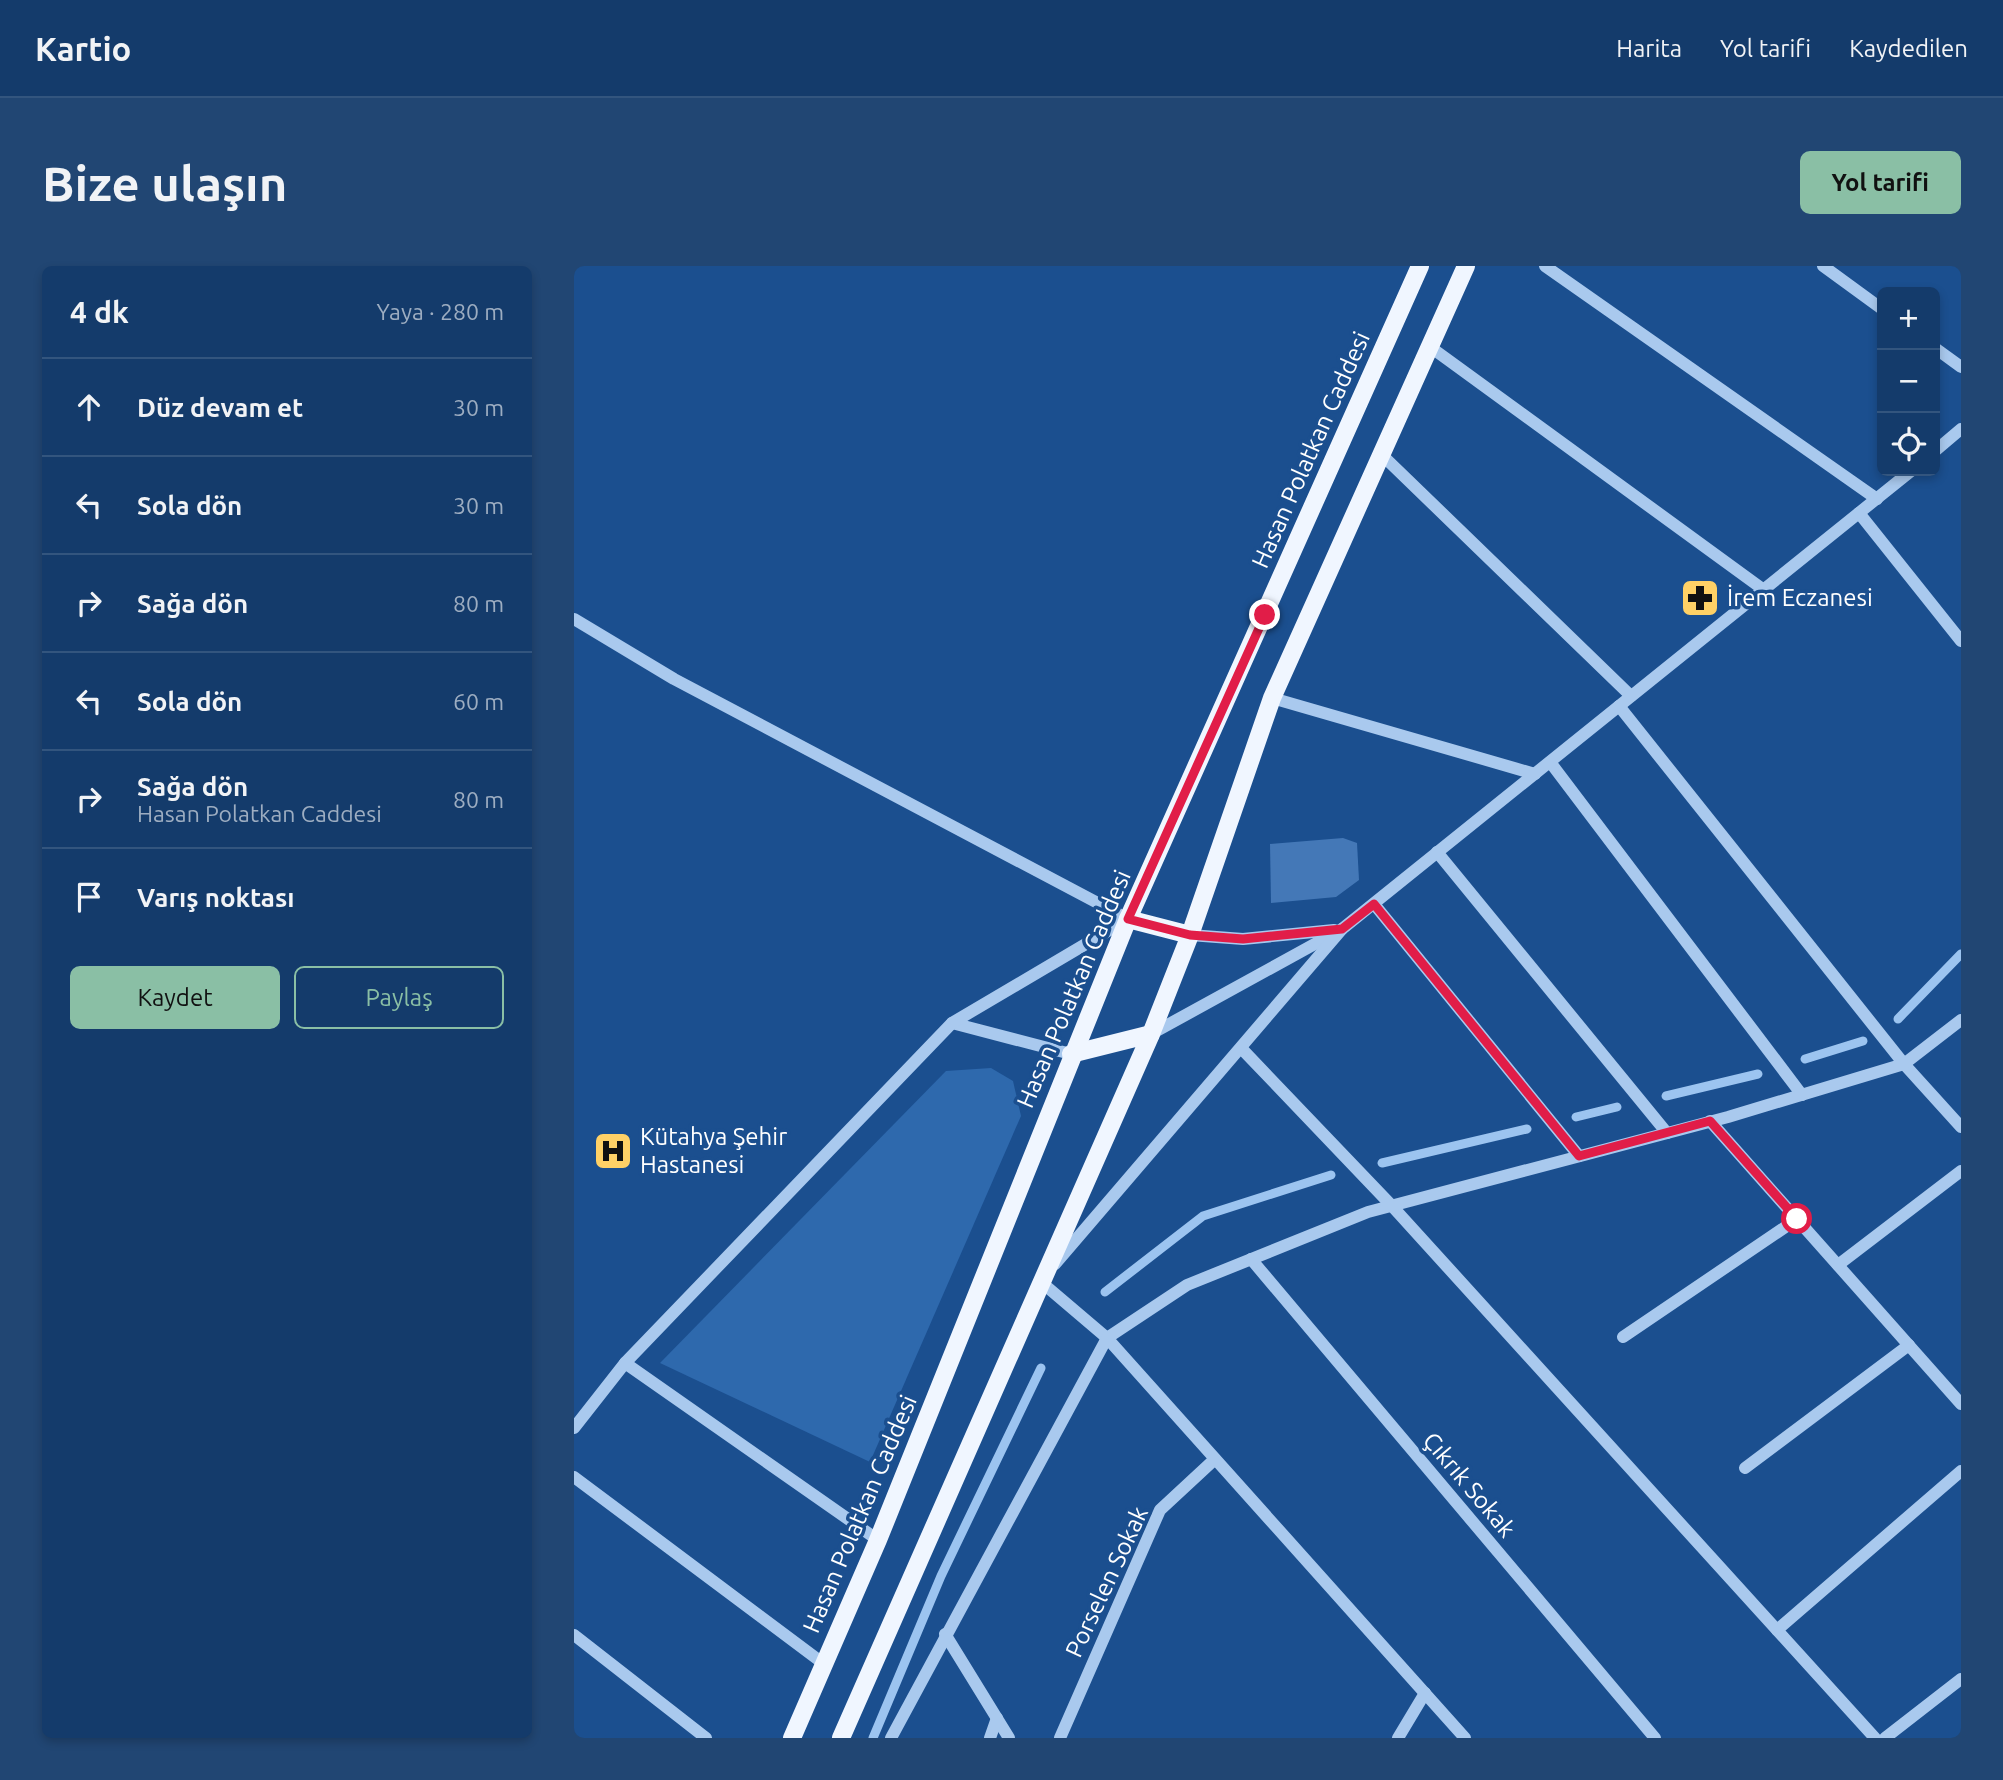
<!DOCTYPE html>
<html lang="tr">
<head>
<meta charset="utf-8">
<style>
  body { margin:0; font-family:Ubuntu,sans-serif; background:#214673; color:#f1f3f6 }
  .controls { position:absolute; right:21px; top:21px; display:grid; overflow:hidden; border-radius:10px; box-shadow:0 4px 10px #0003 }
  .controls button { width:63px; height:63px; display:grid; place-items:center; padding:0; border:0; border-bottom:2px solid #33557e; background:#143b6b; color:#f1f3f6; font:35px sans-serif }
  .stop { position:absolute; width:21px; height:21px; margin:-16px; border:5px solid #e11d48; border-radius:50%; background:#fff }
  .stop.end { background:#e11d48; border-color:#fff; box-shadow:0 2px 7px #0008 }
  .list { margin:0; padding:0; list-style:none }
  h2 { display:flex; justify-content:space-between; align-items:center; height:91px; margin:0; padding:0 28px; font-size:30px }
  h2 small { font-size:23px; font-weight:400; color:#9dadc1 }
  .list li { display:grid; grid-template-columns:46px 1fr auto; gap:21px; align-items:center; box-sizing:border-box; height:98px; padding:0 28px; border-top:2px solid #33557e }
  .list b { display:block; font-size:26px; white-space:nowrap }
  .list p { margin:0; font-size:23px; white-space:nowrap; color:#9dadc1 }
  .list em { font-size:23px; font-style:normal; color:#9dadc1 }
  .actions { display:flex; gap:14px; padding:21px 28px }
  .actions a { flex:1; padding:16px 0; border:2px solid #8abfa5; border-radius:10px; text-align:center; font-size:24px; color:#8abfa5 }
  .actions .main { background:#8abfa5; color:#111 }
  .icon { flex:none; width:38px; height:38px; fill:none; stroke:currentColor; stroke-width:2; stroke-linecap:round; stroke-linejoin:round }
  .map { position:relative; flex:none; width:1387px; height:1472px; overflow:hidden; border-radius:10px }
  header { display:flex; align-items:center; gap:42px; box-sizing:border-box; height:98px; padding:0 35px; background:#143b6b; border-bottom:2px solid #33557e }
  header strong { font-size:33px }
  nav { display:flex; gap:38px; margin-inline-start:auto; font-size:24px }
  .intro { display:flex; align-items:center; justify-content:space-between; box-sizing:border-box; height:168px; padding:0 42px }
  h1 { margin:0; font-size:49px }
  .button { padding:18px 32px; border-radius:10px; background:#8abfa5; color:#111; font-size:24px; font-weight:700 }
  main { display:flex; gap:42px; padding:0 42px }
  aside { flex:1; background:#143b6b; border-radius:10px; box-shadow:0 4px 10px #0003 }
  .map>svg:first-child { display:block }
  .green { fill:#2e69ad }
  .lines { fill:none; stroke-linecap:round; stroke-linejoin:round }
  .stream { stroke:#9cc4f0; stroke-width:9 }
  .building { fill:#4478b7 }
  .minor { stroke:#a9c9ee; stroke-width:12 }
  .major { stroke:#f0f6ff; stroke-width:18 }
  .route { stroke:#e11d48; stroke-width:9 }
  .labels { text-anchor:middle; stroke-width:7; stroke-linejoin:round; paint-order:stroke }
  .street-label { font-size:24px; fill:#fff; stroke:#1b4f8f }
  .poi-label { font-size:24px; fill:#fff; stroke:#1b4f8f; text-anchor:start }
</style>
</head>
<body>
<header>
<strong>Kartio</strong>
<nav><a>Harita</a><a>Yol tarifi</a><a>Kaydedilen</a></nav>
</header>
<div class="intro"><h1>Bize ulaşın</h1><a class="button">Yol tarifi</a></div>
<main>
<aside>
<h2>4 dk<small>Yaya · 280 m</small></h2>
<ul class="list">
<li><svg class="icon" aria-label="ahead" viewBox="0 0 24 24"><path d="M12 20V5M6 11l6-6 6 6"/></svg><div><b>Düz devam et</b></div><em>30 m</em></li>
<li><svg class="icon" aria-label="left" viewBox="0 0 24 24"><path d="M17 20v-9H6M10 6l-5 5 5 5"/></svg><div><b>Sola dön</b></div><em>30 m</em></li>
<li><svg class="icon" aria-label="right" viewBox="0 0 24 24"><path d="M7 20v-9h11M14 6l5 5-5 5"/></svg><div><b>Sağa dön</b></div><em>80 m</em></li>
<li><svg class="icon" aria-label="left" viewBox="0 0 24 24"><path d="M17 20v-9H6M10 6l-5 5 5 5"/></svg><div><b>Sola dön</b></div><em>60 m</em></li>
<li><svg class="icon" aria-label="right" viewBox="0 0 24 24"><path d="M7 20v-9h11M14 6l5 5-5 5"/></svg><div><b>Sağa dön</b><p>Hasan Polatkan Caddesi</p></div><em>80 m</em></li>
<li><svg class="icon" aria-label="arrive" viewBox="0 0 24 24"><path d="M6 21V4h12l-3 4 3 4H6"/></svg><div><b>Varış noktası</b></div></li>
</ul>
<div class="actions"><a class="main">Kaydet</a><a>Paylaş</a></div>
</aside>
<div class="map">
<svg width="1387" height="1472" viewBox="0 0 1387 1472">
  <rect width="100%" height="100%" fill="#1b4f8f"/>
  <path class="green" d="M417,802L439,815L447,850L296,1196L86,1097L372,805Z"/>
  <g class="lines">
    <g class="stream">
      <path d="M1324,753L1387,688"/>
      <path d="M1231,793L1289,775"/>
      <path d="M1092,830L1184,808"/>
      <path d="M1002,851L1043,841"/>
      <path d="M808,897L953,863"/>
      <path d="M531,1026L629,950L757,909"/>
      <path d="M299,1472L367,1310L467,1102"/>
    </g>
  </g>
  <path class="building" d="M769,572L783,577L785,614L762,631L697,637L696,578Z"/>
  <g class="lines">
    <g class="minor">
      <path d="M971,0L1303,233"/>
      <path d="M1249,0L1308,43"/>
      <path d="M855,80L1190,324"/>
      <path d="M1361,82L1387,101"/>
      <path d="M1361,185L1387,163"/>
      <path d="M807,188L1057,430"/>
      <path d="M1285,247L1387,375"/>
      <path d="M0,353L100,413L554,653"/>
      <path d="M698,432L961,508"/>
      <path d="M1045,440L1330,798L1387,861"/>
      <path d="M976,496L1228,829"/>
      <path d="M863,586L1093,867"/>
      <path d="M800,638L1005,890"/>
      <path d="M616,669L669,673L760,664"/>
      <path d="M378,757L497,788"/>
      <path d="M577,768L768,663L1337,205"/>
      <path d="M667,782L818,940L1301,1472"/>
      <path d="M1136,855L1387,1138"/>
      <path d="M677,993L1081,1472"/>
      <path d="M481,998L768,663"/>
      <path d="M1264,999L1387,905"/>
      <path d="M469,1011L466,1015L533,1072L891,1472"/>
      <path d="M1049,1071L1223,953"/>
      <path d="M51,1097L304,1274"/>
      <path d="M0,1162L51,1097L378,757L554,653"/>
      <path d="M1171,1202L1335,1079"/>
      <path d="M0,1211L250,1398"/>
      <path d="M1203,1364L1387,1205"/>
      <path d="M371,1368L435,1472"/>
      <path d="M0,1369L132,1472"/>
      <path d="M317,1472L533,1072L613,1019L794,946L1154,851L1330,798L1387,754"/>
      <path d="M416,1472L423,1452"/>
      <path d="M486,1472L586,1244L641,1193"/>
      <path d="M824,1472L851,1427"/>
      <path d="M1311,1472L1387,1413"/>
    </g>
    <g class="major">
      <path d="M554,653L616,669"/>
      <path d="M497,788L577,768"/>
      <path d="M218,1472L304,1274L554,653L846,0"/>
      <path d="M267,1472L577,768L616,669L698,432L892,0"/>
    </g>
  </g>
  <g class="lines">
    <path class="route" d="M691,349L554,653L616,669L669,673L768,663L800,638L1005,890L1136,855L1223,953"/>
  </g>
  <defs>
    <symbol id="pharmacy-square" viewBox="-11 -11 22 22"><rect x="-9" y="-9" width="18" height="18" rx="4" fill="#ffd166" stroke="#1b4f8f"/><path d="M-2-6h4v4h4v4h-4v4h-4v-4h-4v-4h4Z" fill="#111"/></symbol>
    <symbol id="hospital-square" viewBox="-11 -11 22 22"><rect x="-9" y="-9" width="18" height="18" rx="4" fill="#ffd166" stroke="#1b4f8f"/><path d="M-5-5h3v3.5h4V-5h3V5h-3V1.5h-4V5h-3Z" fill="#111"/></symbol>
  </defs>
  <g fill-rule="evenodd">
    <use href="#pharmacy-square" x="1104" y="310" width="44" height="44"/>
    <use href="#hospital-square" x="17" y="863" width="44" height="44"/>
  </g>
  <g class="labels">
    <g class="street-label">
      <text transform="translate(737 184) rotate(-66)" y="8">Hasan Polatkan Caddesi</text>
      <text transform="translate(500 723) rotate(-67)" y="8">Hasan Polatkan Caddesi</text>
      <text transform="translate(895 1219) rotate(50)" y="8">Çıkrık Sokak</text>
      <text transform="translate(286 1248) rotate(-67)" y="8">Hasan Polatkan Caddesi</text>
      <text transform="translate(533 1316) rotate(-65)" y="8">Porselen Sokak</text>
    </g>
    <g class="poi-label">
      <text x="1153" y="340">İrem Eczanesi</text>
      <text x="66" y="879">Kütahya Şehir<tspan x="66" dy="28">Hastanesi</tspan></text>
    </g>
  </g>
</svg>
<div class="controls">
<button>+</button>
<button>−</button>
<button><svg class="icon" aria-label="locate" viewBox="0 0 24 24"><circle cx="12" cy="12" r="6"/><path d="M12 2v4M12 18v4M2 12h4M18 12h4"/></svg></button>
</div>
<div class="stop" style="left:1223px;top:953px"></div>
<div class="stop end" style="left:691px;top:349px"></div>
</div>
</main>
</body>
</html>
